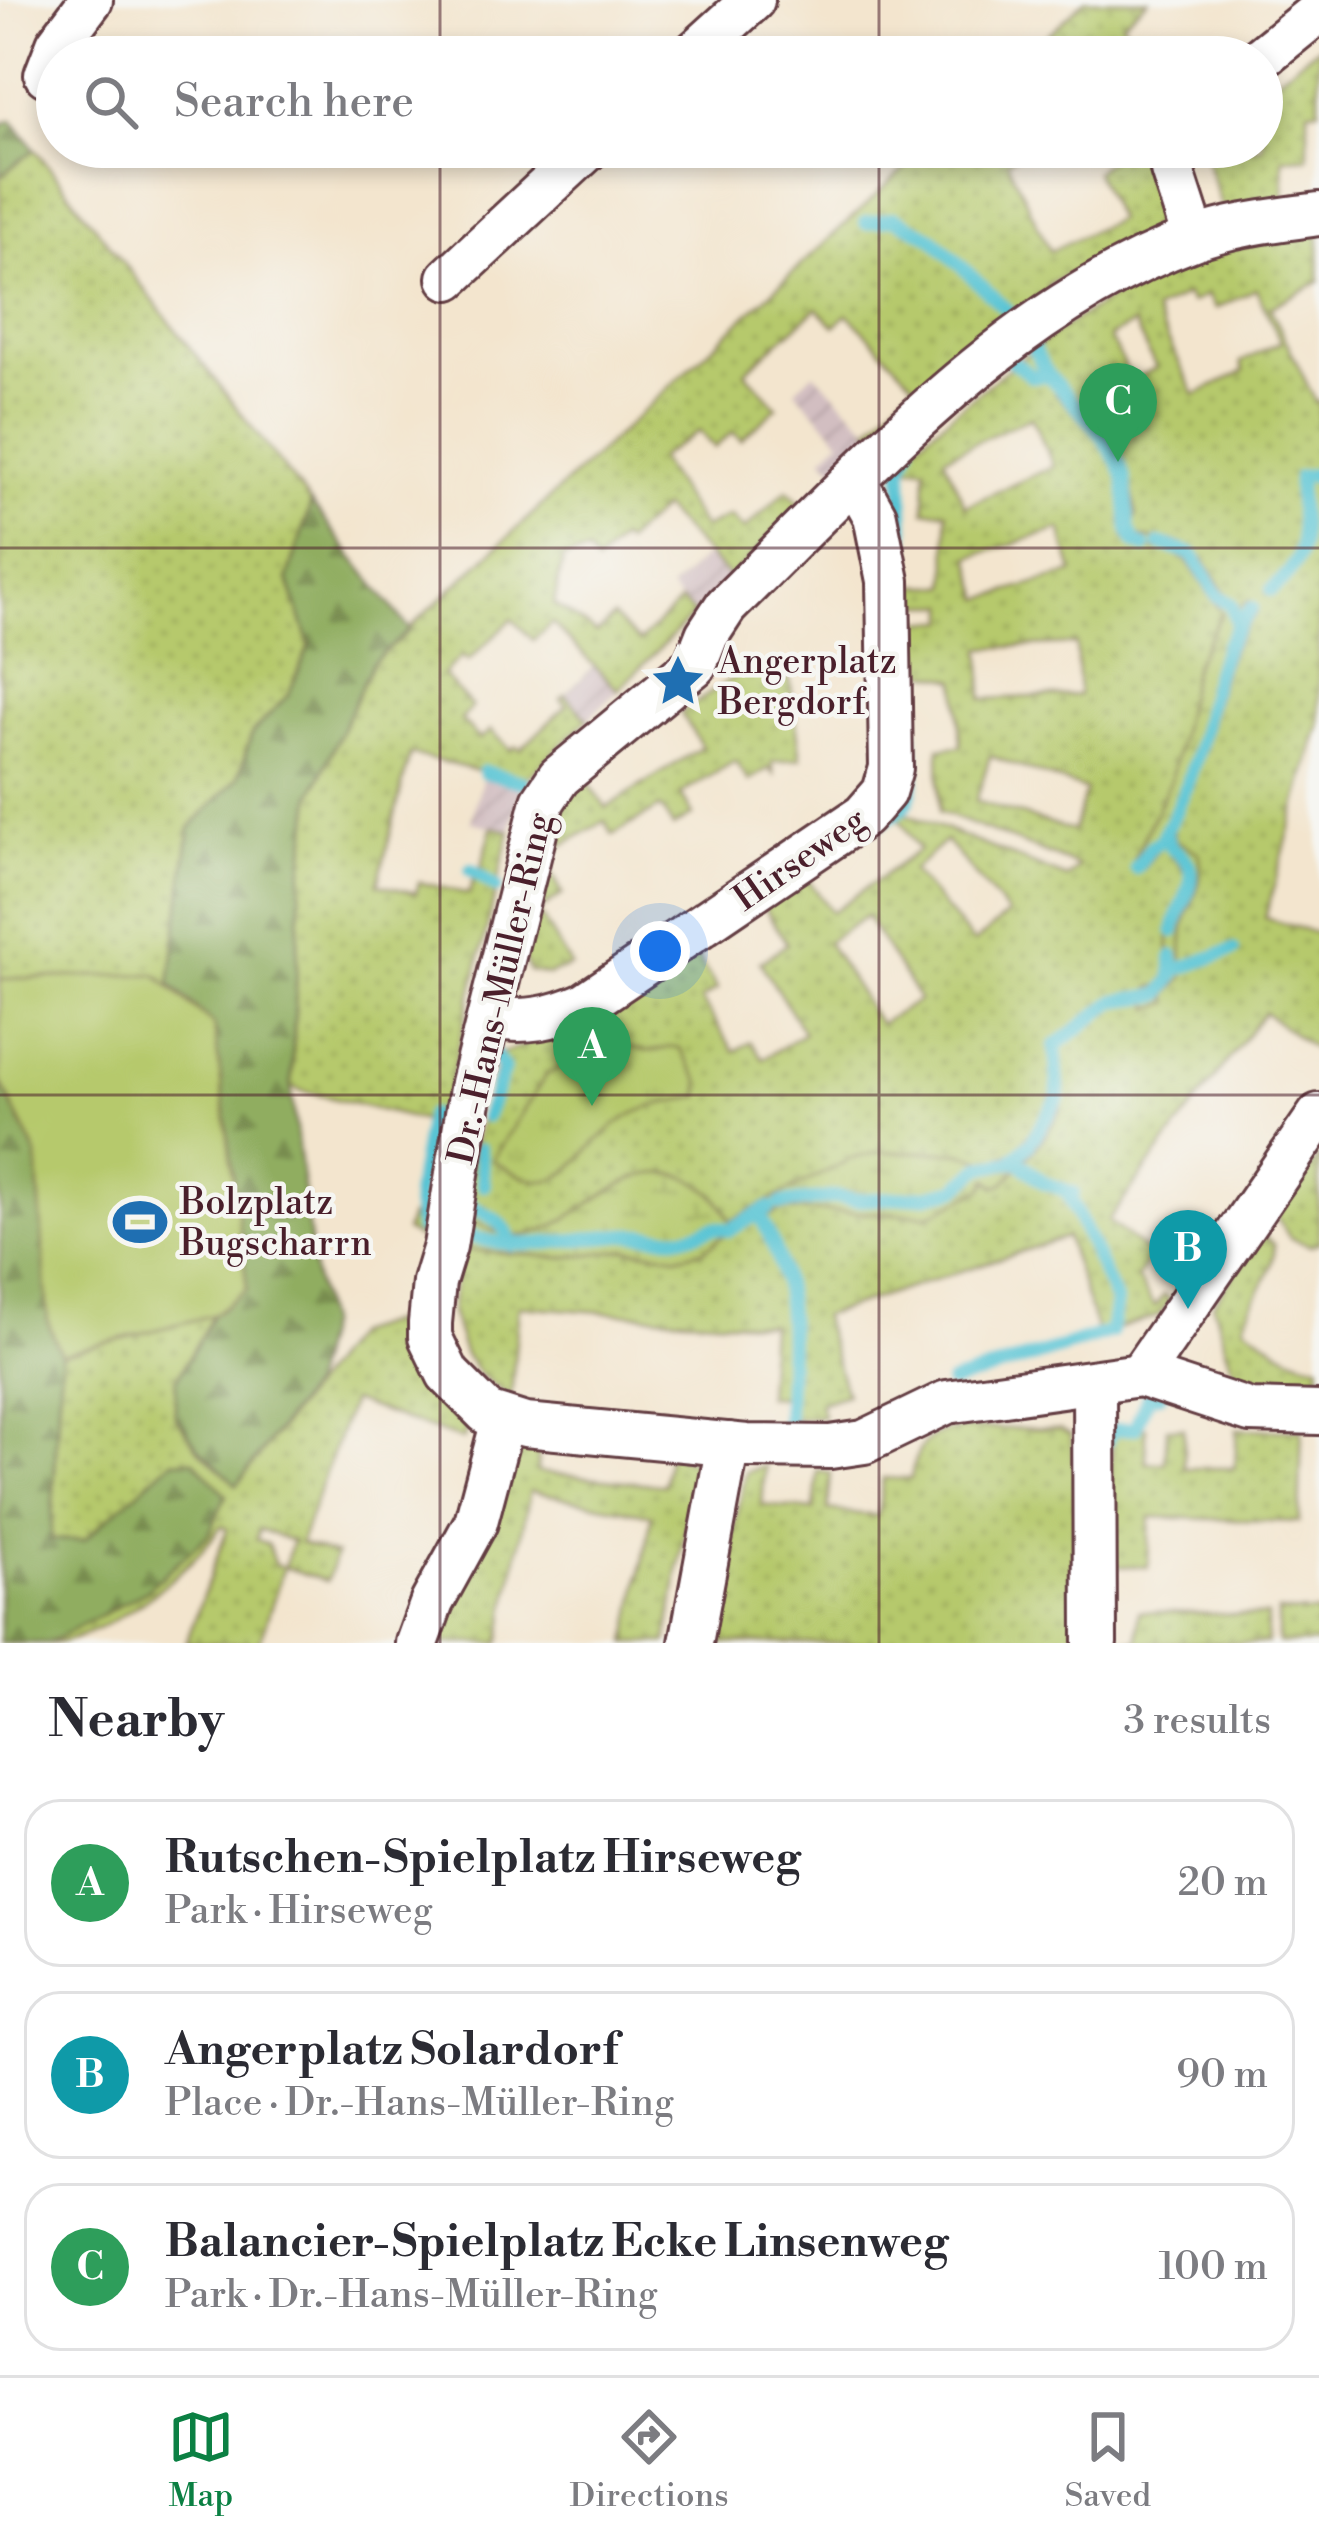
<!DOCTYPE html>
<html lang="en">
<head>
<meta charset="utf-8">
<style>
  body { margin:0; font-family:"Libre Bodoni",serif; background:#f2f2f3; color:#2b2b33 }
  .you { position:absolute; left:660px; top:951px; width:42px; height:42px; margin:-30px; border:9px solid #fff; border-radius:50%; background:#1a73e8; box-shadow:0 0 0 18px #1a73e833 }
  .badge { display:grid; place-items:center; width:78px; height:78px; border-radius:50%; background:#0b8043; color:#fff; font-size:39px; font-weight:700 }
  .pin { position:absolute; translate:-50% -99px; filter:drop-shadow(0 3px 6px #0008) }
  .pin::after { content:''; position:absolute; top:63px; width:42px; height:36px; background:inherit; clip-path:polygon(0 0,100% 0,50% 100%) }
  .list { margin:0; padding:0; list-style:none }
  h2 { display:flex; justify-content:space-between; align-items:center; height:156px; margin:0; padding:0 48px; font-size:51px }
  h2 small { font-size:39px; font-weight:400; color:#7c7c81 }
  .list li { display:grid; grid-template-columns:78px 1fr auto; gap:36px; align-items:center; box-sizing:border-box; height:168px; margin:0 24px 24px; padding:0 24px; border:3px solid #e1e1e2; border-radius:36px }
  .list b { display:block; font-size:45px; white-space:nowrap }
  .list p { margin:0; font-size:39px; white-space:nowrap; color:#7c7c81 }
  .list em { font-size:39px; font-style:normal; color:#7c7c81 }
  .icon { flex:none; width:66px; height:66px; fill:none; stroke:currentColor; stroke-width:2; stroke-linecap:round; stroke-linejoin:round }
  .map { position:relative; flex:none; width:1319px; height:1643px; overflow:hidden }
  .search { position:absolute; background:#fff; box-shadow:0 6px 18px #0003; left:36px; right:36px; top:36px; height:132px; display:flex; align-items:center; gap:30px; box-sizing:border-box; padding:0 42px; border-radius:66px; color:#7c7c81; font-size:45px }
  .sheet { height:732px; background:#fff }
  nav { display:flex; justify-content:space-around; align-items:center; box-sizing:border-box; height:168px; border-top:3px solid #e1e1e2; background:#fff; font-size:33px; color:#7c7c81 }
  nav a { display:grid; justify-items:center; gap:6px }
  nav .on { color:#0b8043 }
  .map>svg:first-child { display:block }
  .industrial { fill:url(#industrial-furrows) }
  .grass { fill:url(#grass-dots); stroke:#80744c; stroke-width:3; fill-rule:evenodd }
  .forest { fill:url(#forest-firs); stroke:#6d6646; stroke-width:3 }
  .wetland { fill:url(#wetland-marsh); stroke:#80744c; stroke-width:3 }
  .park { fill:url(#park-tufts); stroke:#80744c; stroke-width:3 }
  .pitch { fill:#b6c96c; stroke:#80744c; stroke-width:3 }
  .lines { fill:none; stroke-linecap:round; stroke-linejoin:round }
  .stream { stroke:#59c4d4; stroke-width:14 }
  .street-casing { stroke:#633d43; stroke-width:48 }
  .street { stroke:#fff; stroke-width:42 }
  .grid { fill:none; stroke:#4a1f2b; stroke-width:3; stroke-opacity:0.55 }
  .labels { text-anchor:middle; stroke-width:9; stroke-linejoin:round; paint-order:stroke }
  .poi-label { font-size:36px; fill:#4a1f2b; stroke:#f6f6f2; text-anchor:start }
  .street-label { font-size:36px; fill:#4a1f2b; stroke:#f6f6f2 }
</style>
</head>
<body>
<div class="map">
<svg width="1319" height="1643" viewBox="0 0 1319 1643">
  <defs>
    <pattern id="industrial-furrows" width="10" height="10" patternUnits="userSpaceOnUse" patternTransform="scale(3)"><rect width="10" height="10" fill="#d2bec1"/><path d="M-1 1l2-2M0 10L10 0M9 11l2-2" fill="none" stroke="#b6a3a6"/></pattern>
    <pattern id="grass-dots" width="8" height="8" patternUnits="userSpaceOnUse" patternTransform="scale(3)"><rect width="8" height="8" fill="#b6c96c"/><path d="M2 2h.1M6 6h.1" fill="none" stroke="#9eac5e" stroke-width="1.8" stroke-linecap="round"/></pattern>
    <pattern id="forest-firs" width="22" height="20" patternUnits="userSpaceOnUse" patternTransform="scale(3)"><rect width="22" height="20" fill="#90ad60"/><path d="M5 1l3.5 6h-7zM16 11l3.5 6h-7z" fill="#788c4f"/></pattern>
    <pattern id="wetland-marsh" width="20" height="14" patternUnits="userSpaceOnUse" patternTransform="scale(3)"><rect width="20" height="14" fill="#b6c96c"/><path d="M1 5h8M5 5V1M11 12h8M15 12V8" fill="none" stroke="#9eac5e"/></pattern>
    <pattern id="park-tufts" width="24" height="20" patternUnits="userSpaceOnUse" patternTransform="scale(3)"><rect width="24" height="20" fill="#b6c96c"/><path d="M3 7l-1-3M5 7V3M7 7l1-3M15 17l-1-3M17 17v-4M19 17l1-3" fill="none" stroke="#9eac5e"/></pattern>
  </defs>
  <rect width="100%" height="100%" fill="#f6f6f2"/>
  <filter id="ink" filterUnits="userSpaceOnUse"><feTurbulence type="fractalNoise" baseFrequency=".00833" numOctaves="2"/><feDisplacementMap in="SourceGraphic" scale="24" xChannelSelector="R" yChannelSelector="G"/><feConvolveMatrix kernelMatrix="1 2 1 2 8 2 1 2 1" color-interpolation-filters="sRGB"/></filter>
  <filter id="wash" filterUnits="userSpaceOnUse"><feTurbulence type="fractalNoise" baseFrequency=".004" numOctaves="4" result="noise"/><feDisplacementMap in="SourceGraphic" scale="48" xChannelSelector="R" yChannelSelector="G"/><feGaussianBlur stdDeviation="2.7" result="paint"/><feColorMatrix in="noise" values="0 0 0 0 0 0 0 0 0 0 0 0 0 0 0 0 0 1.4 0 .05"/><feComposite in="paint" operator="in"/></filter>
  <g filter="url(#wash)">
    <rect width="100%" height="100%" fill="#f3e5ce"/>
    <g class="industrial">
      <path d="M814,372L874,433L835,470L823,457L841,440L795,390Z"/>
      <path d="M707,555L731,579L694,614L670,590Z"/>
      <path d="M594,666L618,690L588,719L565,695Z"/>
      <path d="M484,772L523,782L510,831L471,822Z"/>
    </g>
    <g class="grass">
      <path d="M1085,0H1148L1122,23L1151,57H1024Z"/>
      <path d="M1319,46V109H1308V157L1283,158L1284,199L1237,209L1222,208L1202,147H1262V89Z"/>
      <path d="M928,147H1034L1007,161L1050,251L1117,219L1095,172L1123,147H1136C1155,178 1169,206 1145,238L1047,285L1048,294L963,351L874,433L869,429L914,383L848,314L835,326L817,308L745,371L777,407L741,440L733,432L714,448L699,431L658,458L703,528L730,516L744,530L787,490L801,504L731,579L662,508L625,543L620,539L596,564L588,553L563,558L554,604L597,633L613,617L639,642L681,601L694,614L618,690L552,623L533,640L512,619L468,661L462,656L443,675L472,707L461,720L480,739L491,730L511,750L516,746L521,749L567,705L561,699L565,695L588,719L523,782L410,754L378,884L416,893L419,882L469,894L476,869H481L492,827L510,831L440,1125L291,1088L301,884L312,795L372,663Z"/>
      <path d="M35,149L311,503L288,579L310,644L288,696L252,733L238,778L190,828L171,984L214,1025L247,1289L213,1315L176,1381L175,1415L198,1449L237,1484L352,1334L404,1318C414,1370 425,1392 469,1422L463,1440L351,1401L300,1543L336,1555L327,1581L284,1567L259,1643H186L227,1529L221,1526C194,1569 100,1643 48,1643L144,1592L84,1540H51L61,1354L48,1322L37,1155L0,1080V176ZM259,1529L292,1541L284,1567L275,1565L268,1544L256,1539Z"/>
      <path d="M1319,232V282L1270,307L1316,403L1319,402V725L1265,918L1319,934V1053L1264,1012L1108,1221L1151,1255L1137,1278L1154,1307L1164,1295L1170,1300L1158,1316L1098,1335L1066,1237L822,1316L846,1394L819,1403L823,1416L783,1420V1397L766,1396L770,1324L519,1306L511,1398L479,1374L464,1353L451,1312L472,1149L501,1054L562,1031L694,952L717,989L701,1000L734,1051L751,1042L763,1059L804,1033L760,962L787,944L763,906L807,878L832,912L919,850L898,816L904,813L1067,878L1079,866L940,812L939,748L961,746L957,680L907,668L906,622L948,621V605H906L905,586H948L947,511H925L926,467H902L904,454C990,383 1078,303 1185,263C1228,247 1273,240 1319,232ZM1256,289L1281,342L1241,362L1244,371L1195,395L1154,311L1186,295L1191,303L1207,295L1215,309ZM1134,324L1156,368L1132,380L1109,337ZM1031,417L1054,466L965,506L944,457ZM1061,529L1073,573L982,599L970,557ZM1076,644L1079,695L983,699L982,648ZM990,756L1086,790L1073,831L976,801ZM946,841L1008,914L974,943L912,871ZM866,916L919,1000L879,1024L827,942Z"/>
      <path d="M740,669L790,680L801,758L772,762L774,774L769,768L749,781L735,761L681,794L693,815L673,827L660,807L613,835L604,821L543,857L563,894L538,911L571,966L548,975L529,971L522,954L553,814L583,774L606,808L702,747L681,713L737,675Z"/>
      <path d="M1319,1156V1242L1311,1246L1290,1238L1276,1216Z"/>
      <path d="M1262,1234L1274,1244C1277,1274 1251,1296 1244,1325C1270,1341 1287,1360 1319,1363V1391C1228,1392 1238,1387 1213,1304Z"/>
      <path d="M1119,1427L1146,1428V1463H1165L1167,1428H1184V1468H1235L1237,1429L1302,1430L1299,1522L1150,1517L1148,1567L1107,1566L1113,1430Z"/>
      <path d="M986,1428L1061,1430L1071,1435L1075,1473L1074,1643H711L746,1472L765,1466L762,1505L814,1510L818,1471L831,1473L828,1510L878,1516L883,1478L911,1479C917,1430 943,1429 986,1428Z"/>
      <path d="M539,1443L537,1472L664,1485L668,1453L695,1463L667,1643H627L652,1515L530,1491L500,1643H440L515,1445Z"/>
      <path d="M1139,1611L1267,1616V1643H1105L1138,1640Z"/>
      <path d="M1278,1612L1319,1613V1643H1278Z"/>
    </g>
    <g class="forest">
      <path d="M12,120L35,149L0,176V124Z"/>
      <path d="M311,503L410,630L372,663L312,795L301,884L291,1088L314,1274L326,1323L310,1386L237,1485L199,1449L175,1415L176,1381L213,1315L247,1288L214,1025L170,984L190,828L238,778L252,733L288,695L310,645L288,579Z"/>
      <path d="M0,1080L37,1155L48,1322L61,1354L51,1540H84L172,1461L194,1460L226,1495L209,1534L144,1592L48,1643H0Z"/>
    </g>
    <g class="wetland">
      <path d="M1122,518L1129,519L1138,537C1151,540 1165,539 1178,543C1210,553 1217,585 1236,609L1249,600L1257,612C1223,651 1217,693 1206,741C1198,772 1185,801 1173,829L1175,840L1199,853C1205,881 1194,895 1186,919C1181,936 1182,960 1184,978L1168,994L1169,1003L1151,1009V987L1161,985L1171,969C1162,919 1182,916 1188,874L1162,844L1143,869L1136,868L1134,859L1171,779L1194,664L1222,613L1188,562L1170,551L1134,548L1125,538Z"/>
      <path d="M1053,1053C1058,1065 1065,1078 1064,1092C1063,1123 1024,1161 1004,1183L996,1187L988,1179L984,1188L930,1215L783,1210L722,1236L704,1250L679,1256L628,1249L562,1258L461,1249L432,1245L405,1231L410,1217C429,1216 446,1215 465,1220C484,1224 507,1239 527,1235C585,1223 622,1157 686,1177C706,1184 723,1201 730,1221L851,1159L878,1152H959L989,1162L1015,1152L1057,1097Z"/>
    </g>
    <g class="park">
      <path d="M1063,386L1101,420L1116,445L1128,472L1137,516L1126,530L1118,470L1092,431L1055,393Z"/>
      <path d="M594,1029C611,1037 631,1051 650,1051C662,1051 668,1045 680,1048L700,1081V1097C672,1101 641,1106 618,1123C566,1161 567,1209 492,1160L546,1075L561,1067L569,1052Z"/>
    </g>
    <path class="pitch" d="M155,974L214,1025L247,1289L213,1315L61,1354L48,1322L37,1155L0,1080V979Z"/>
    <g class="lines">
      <g class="stream">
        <path d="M866,223L894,218L931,237L1017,320L1048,375L1096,427L1119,463L1125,479L1129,530L1135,543L1145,547"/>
        <path d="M1005,355L1031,376L1048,375"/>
        <path d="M1160,544L1192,554L1218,596L1231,604L1237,624"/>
        <path d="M905,578L902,467L910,446"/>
        <path d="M1272,590C1319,549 1295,530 1299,477L1309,475L1319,478"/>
        <path d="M484,772L523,782"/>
        <path d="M876,825C884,820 896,815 903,808C920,790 912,748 910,726"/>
        <path d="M1136,868L1151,847L1166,837"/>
        <path d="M471,870L496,887"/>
        <path d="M1174,931C1180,897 1212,872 1171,848L1165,832C1180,805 1191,775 1199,745C1212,690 1213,652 1252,608"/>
        <path d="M1174,971L1233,950"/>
        <path d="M430,1115L416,1195L420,1228L435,1229"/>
        <path d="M486,1116L504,1069L491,1050"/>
        <path d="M1034,1137L1059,1097L1055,1046L1115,1001L1160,995L1173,977V956"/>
        <path d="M480,1150L484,1185"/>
        <path d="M1016,1159L1045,1183L1073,1193"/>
        <path d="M462,1194C477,1219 502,1209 512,1245"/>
        <path d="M781,1204L837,1197L857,1200L925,1196L956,1189L981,1167L1011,1162L1029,1144"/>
        <path d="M759,1214C798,1286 788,1342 787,1420L782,1439"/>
        <path d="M464,1234C518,1254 565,1239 620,1235C641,1233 664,1238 685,1236C703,1234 711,1223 729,1230L769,1208"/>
        <path d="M951,1383L1111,1332L1116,1302L1068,1193"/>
        <path d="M1108,1440L1113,1430L1135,1428L1148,1396L1160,1395"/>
      </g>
    </g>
  </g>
  <g filter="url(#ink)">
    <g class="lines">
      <defs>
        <g id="street">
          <path d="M690,57L753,0"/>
          <path d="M1262,57L1319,11"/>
          <path d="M46,75L58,44L91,0"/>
          <path d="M1172,147V170L1194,238"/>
          <path d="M1319,214C1277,220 1233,224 1193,239C1006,308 865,470 726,606L707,635L695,665L559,777L543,801L472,1083L445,1246L434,1282L430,1323V1337L448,1374L487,1413L525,1425L747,1446L830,1447L864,1442L947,1402L1140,1375L1250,1411L1319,1413"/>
          <path d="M449,278L590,147"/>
          <path d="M490,1017C525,1024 553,1018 585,1004L863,816L884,792L891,768L888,581L875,516L855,480"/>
          <path d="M1140,1375L1319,1115"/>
          <path d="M1094,1382L1095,1643"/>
          <path d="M417,1643L432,1602L476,1522L503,1420"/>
          <path d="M691,1643L728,1444"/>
        </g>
      </defs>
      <use href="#street" class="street-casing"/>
      <use href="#street" class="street"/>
    </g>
  </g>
  <path class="grid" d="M440,0V57M879,0V57M440,147V1643M879,147V1643M0,548H1319M0,1095H1319"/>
  <defs>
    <symbol id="sight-bare" viewBox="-9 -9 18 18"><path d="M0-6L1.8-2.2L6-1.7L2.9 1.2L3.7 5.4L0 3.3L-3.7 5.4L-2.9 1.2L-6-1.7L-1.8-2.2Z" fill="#1f6fb2" stroke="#f6f6f2" stroke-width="2.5" paint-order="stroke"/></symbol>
    <symbol id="stadium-bare" viewBox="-9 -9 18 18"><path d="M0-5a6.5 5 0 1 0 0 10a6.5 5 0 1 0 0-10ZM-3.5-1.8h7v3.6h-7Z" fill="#1f6fb2" stroke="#f6f6f2" stroke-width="2.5" paint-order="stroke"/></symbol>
  </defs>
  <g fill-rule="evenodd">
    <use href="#sight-bare" x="640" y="643" width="76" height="76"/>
    <use href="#stadium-bare" x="102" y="1184" width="76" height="76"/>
  </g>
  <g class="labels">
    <g class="poi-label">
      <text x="718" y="673">Angerplatz<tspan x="718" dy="41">Bergdorf</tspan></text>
      <text x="180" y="1214">Bolzplatz<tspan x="180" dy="41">Bugscharrn</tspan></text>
    </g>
    <g class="street-label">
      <text transform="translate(799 858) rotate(-35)" y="13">Hirseweg</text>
      <text transform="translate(499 988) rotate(-77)" y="13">Dr.-Hans-Müller-Ring</text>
    </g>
  </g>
</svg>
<div class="you"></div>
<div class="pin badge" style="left:592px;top:1106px;background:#2e9e5b">A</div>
<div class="pin badge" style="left:1188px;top:1309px;background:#0f9aa8">B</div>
<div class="pin badge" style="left:1118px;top:462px;background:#2e9e5b">C</div>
<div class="search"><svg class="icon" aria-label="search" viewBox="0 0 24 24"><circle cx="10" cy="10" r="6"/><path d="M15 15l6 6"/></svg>Search here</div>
</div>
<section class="sheet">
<h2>Nearby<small>3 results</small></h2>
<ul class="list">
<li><span class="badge" style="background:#2e9e5b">A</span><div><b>Rutschen-Spielplatz Hirseweg</b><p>Park · Hirseweg</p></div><em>20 m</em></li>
<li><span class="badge" style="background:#0f9aa8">B</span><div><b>Angerplatz Solardorf</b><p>Place · Dr.-Hans-Müller-Ring</p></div><em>90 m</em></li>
<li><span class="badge" style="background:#2e9e5b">C</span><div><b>Balancier-Spielplatz Ecke Linsenweg</b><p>Park · Dr.-Hans-Müller-Ring</p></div><em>100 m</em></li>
</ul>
</section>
<nav>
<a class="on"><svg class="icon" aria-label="map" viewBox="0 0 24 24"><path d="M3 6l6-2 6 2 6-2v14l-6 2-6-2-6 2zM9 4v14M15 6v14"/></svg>Map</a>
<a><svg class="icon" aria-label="directions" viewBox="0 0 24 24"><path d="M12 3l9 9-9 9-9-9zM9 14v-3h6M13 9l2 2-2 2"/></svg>Directions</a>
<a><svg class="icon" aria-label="saved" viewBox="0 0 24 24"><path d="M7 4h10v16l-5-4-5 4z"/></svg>Saved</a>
</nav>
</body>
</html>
